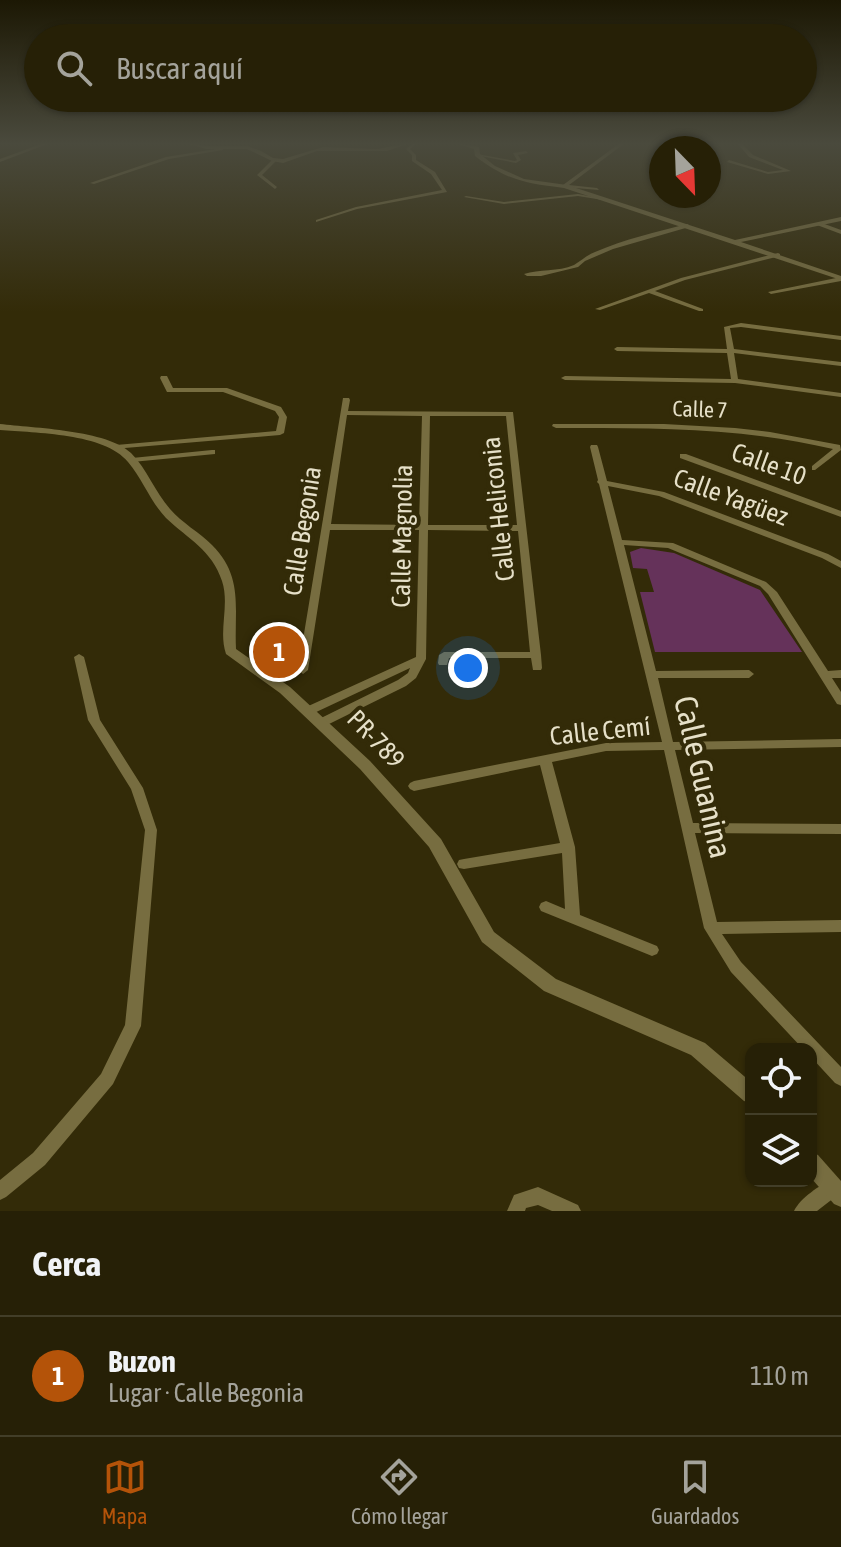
<!DOCTYPE html>
<html lang="es">
<head>
<meta charset="utf-8">
<style>
  body { margin:0; font-family:"Asap Condensed",sans-serif; background:#2e2810; color:#f1f3f6 }
  .controls { position:absolute; right:24px; bottom:24px; display:grid; overflow:hidden; border-radius:16px; box-shadow:0 2px 6px #0004 }
  .controls button { width:72px; height:72px; display:grid; place-items:center; padding:0; border:0; border-bottom:2px solid #423e28; background:#262006; color:#f1f3f6; font:40px sans-serif }
  .compass { position:absolute; left:649px; top:136px; width:72px; height:72px; border-radius:50%; background:#262006; box-shadow:0 2px 6px #0004; rotate:157deg }
  .you { position:absolute; left:468px; top:668px; width:28px; height:28px; margin:-20px; border:6px solid #fff; border-radius:50%; background:#1a73e8; box-shadow:0 0 0 12px #1a73e833 }
  .badge { display:grid; place-items:center; width:52px; height:52px; border-radius:50%; background:#b45309; color:#fff; font-size:26px; font-weight:700 }
  .pin { position:absolute; translate:-50% -50%; border:4px solid #fff; box-shadow:0 2px 8px #0006 }
  .list { margin:0; padding:0; list-style:none }
  h2 { display:flex; justify-content:space-between; align-items:center; height:104px; margin:0; padding:0 32px; font-size:34px }
  h2 small { font-size:26px; font-weight:400; color:#a4a39b }
  .list li { display:grid; grid-template-columns:52px 1fr auto; gap:24px; align-items:center; box-sizing:border-box; height:120px; padding:0 32px; border-top:2px solid #423e28 }
  .list b { display:block; font-size:30px; white-space:nowrap }
  .list p { margin:0; font-size:26px; white-space:nowrap; color:#a4a39b }
  .list em { font-size:26px; font-style:normal; color:#a4a39b }
  .icon { flex:none; width:44px; height:44px; fill:none; stroke:currentColor; stroke-width:2; stroke-linecap:round; stroke-linejoin:round }
  .map { position:relative; flex:none; width:841px; height:1211px; overflow:hidden }
  .search { position:absolute; background:#262006; box-shadow:0 2px 6px #0004; left:24px; right:24px; top:24px; height:88px; display:flex; align-items:center; gap:20px; box-sizing:border-box; padding:0 28px; border-radius:44px; color:#a4a39b; font-size:30px }
  .sheet { height:224px; background:#262006 }
  nav { display:flex; justify-content:space-around; align-items:center; box-sizing:border-box; height:112px; border-top:2px solid #423e28; background:#262006; font-size:22px; color:#a4a39b }
  nav a { display:grid; justify-items:center; gap:4px }
  nav .on { color:#b45309 }
  .map>svg:first-child { display:block }
  .green { fill:#65325a }
  .lines { fill:none; stroke-linecap:round; stroke-linejoin:round }
  .minor { fill:#776d40; fill-rule:evenodd }
  .tertiary { fill:#776d40; fill-rule:evenodd }
  .labels { text-anchor:middle; stroke-width:8; stroke-linejoin:round; paint-order:stroke }
  .far-street-label { font-size:22px; fill:#e6e0c8; stroke:#332b08 }
  .street-label { font-size:26px; fill:#e6e0c8; stroke:#332b08 }
  .near-street-label { font-size:32px; fill:#e6e0c8; stroke:#332b08 }
</style>
</head>
<body>
<div class="map">
<svg width="841" height="1211" viewBox="0 0 841 1211">
  <rect width="100%" height="100%" fill="#332b08"/>
  <path class="green" d="M641,548L674,553L760,590L802,652H655L640,592H654L647,569L633,568L630,552Z"/>
  <g class="lines">
    <g class="minor">
      <path d="M44,143H50L0,162V159Z"/>
      <path d="M413,143H417L410,149L416,155V160L435,172L447,192L357,209L316,222V220L356,207L442,190L431,174L412,161V155L406,149Z"/>
      <path d="M620,143H625L569,185L597,188L599,190L563,187V185Z"/>
      <path d="M737,143H741L753,155L791,171L768,174L727,162L729,160L768,172L783,170L749,157Z"/>
      <path d="M222,148L223,150L169,159L94,184L90,183L166,157Z"/>
      <path d="M526,151L528,153L518,155L521,160L516,163L475,155L477,154L515,161L517,160L513,153Z"/>
      <path d="M272,160L276,161L262,175L277,187L275,189L257,175Z"/>
      <path d="M578,194L605,199L603,200L578,196L504,204L464,197L466,196L504,202Z"/>
      <path d="M819,222L841,230V234L817,225Z"/>
      <path d="M687,224L689,225V227L613,249L585,261L578,267L541,276H527L524,274C539,269 558,272 574,265C581,261 587,255 595,252C625,239 656,232 687,224Z"/>
      <path d="M778,253L780,254V256L685,280L655,291L703,309V311H699L649,293L600,310L595,309L681,278Z"/>
      <path d="M841,277V281L771,294L768,292Z"/>
      <path d="M741,323L841,336V340L741,327L730,328L734,349L841,362V366L734,353L738,379L841,393V397L735,383L565,380L561,378L565,376L731,379L727,353L617,351L614,349L617,347L727,349L724,327Z"/>
      <path d="M161,376H167L173,388H227L281,407L287,417L284,433L280,435L113,449V445H116L276,431L279,417L275,411L223,392H167L160,378Z"/>
      <path d="M343,398H349L350,400L348,411L513,412L541,655L542,668L541,670H533L531,658H449L447,665H439L438,663L439,655L444,652H530L518,531L428,530L426,659L416,678L406,686L325,726H317L315,723L317,720L398,680L408,673L410,668L312,714H304L302,711L304,708L416,657L419,530H330L308,670L303,674L298,670ZM347,415L422,416L419,525L331,524ZM430,416H506L517,525H428Z"/>
      <path d="M553,424H664L735,428L770,432L840,445L841,450L815,470H812V466L833,449C742,427 649,428 556,428L552,426Z"/>
      <path d="M591,445H597L598,447L607,481L664,492L828,554L841,561V568L822,558L659,496L608,486L622,540L673,543L766,582L777,592L828,671L841,670V678H832L841,692V705L837,704L768,594L760,586L668,548L624,545L656,671L749,670L754,674L749,678H658L673,742L841,739V747L675,750L693,823L841,824V834L695,833L717,922L841,920V932L722,934L741,962L841,1067V1086L835,1083L811,1057V1049H803L731,972L704,928L664,750L606,751L552,762L575,847L580,915L657,946L659,950L657,954L652,956L541,911L539,907L541,903L546,901L565,909L562,853L464,869L459,868L457,864L459,860L464,859L560,843L540,765L414,791L410,789L408,786L410,783L414,781L606,743L662,742L599,484L597,482L598,480L590,447Z"/>
      <path d="M212,450H215V454L132,462L128,460L132,458Z"/>
      <path d="M680,454H686L841,511V517L680,458Z"/>
      <path d="M79,654L84,657L100,720L143,788L157,830L141,1026L113,1084L45,1165L6,1197L0,1200V1180L33,1153L101,1074L125,1025L145,830L131,789L88,720L74,657Z"/>
      <path d="M833,1179L839,1182L841,1186L839,1194L817,1211H794C800,1198 820,1185 833,1179Z"/>
      <path d="M538,1187L578,1205L581,1211H552L538,1205L526,1208L525,1211H507L514,1195Z"/>
    </g>
    <g class="tertiary">
      <path d="M186,143L206,146H247L261,151L273,158L283,159L323,147L377,149L410,143L387,151H317L283,163L272,161L247,149H206Z"/>
      <path d="M455,143L479,147L480,154L495,166L524,179L567,185L735,240L841,217V221L741,242L841,276V280L564,188C525,183 508,181 475,156L474,149Z"/>
      <path d="M0,424C33,428 108,430 131,453C147,469 155,492 170,509C182,523 199,532 212,545C244,577 234,609 236,649L290,687L370,761L441,839L494,932L556,979L705,1043L751,1082V1103L744,1101L691,1055L544,991L482,942L429,847L360,769L280,693L226,654C218,631 230,605 222,581C212,550 188,539 166,518C150,501 143,480 128,462C105,433 35,433 0,430Z"/>
      <path d="M811,1152L818,1155L841,1181V1207L834,1204L811,1178Z"/>
    </g>
  </g>
  <linearGradient id="sky" x2="0" y2="1"><stop stop-color="#1c1804"/><stop offset="0.46" stop-color="#4a4a3d"/><stop offset="1" stop-color="#4a4a3d" stop-opacity="0"/></linearGradient>
  <rect width="841" height="312" fill="url(#sky)"/>
  <g class="labels">
    <g class="far-street-label">
      <text transform="translate(700 409) rotate(2)" y="8">Calle 7</text>
    </g>
    <g class="street-label">
      <text transform="translate(769 464) rotate(20)" y="9">Calle 10</text>
      <text transform="translate(731 497) rotate(20)" y="9">Calle Yagüez</text>
      <text transform="translate(498 509) rotate(-96)" y="9">Calle Heliconia</text>
      <text transform="translate(302 531) rotate(-81)" y="9">Calle Begonia</text>
      <text transform="translate(402 536) rotate(-89)" y="9">Calle Magnolia</text>
      <text transform="translate(600 731) rotate(-6)" y="9">Calle Cemí</text>
      <text transform="translate(376 739) rotate(46)" y="9">PR-789</text>
    </g>
    <g class="near-street-label">
      <text transform="translate(703 777) rotate(77)" y="11">Calle Guanina</text>
    </g>
  </g>
</svg>
<div class="controls">
<button><svg class="icon" aria-label="locate" viewBox="0 0 24 24"><circle cx="12" cy="12" r="6"/><path d="M12 2v4M12 18v4M2 12h4M18 12h4"/></svg></button>
<button><svg class="icon" aria-label="layers" viewBox="0 0 24 24"><path d="M12 4l9 5-9 5-9-5zM3 14l9 5 9-5"/></svg></button>
</div>
<svg class="compass" viewBox="-18 -18 36 36"><path d="M0-13l5 13h-10z" fill="#e53935"/><path d="M0 13l5-13h-10z" fill="#a4a39b"/></svg>
<div class="you"></div>
<div class="pin badge" style="left:279px;top:652px">1</div>
<div class="search"><svg class="icon" aria-label="search" viewBox="0 0 24 24"><circle cx="10" cy="10" r="6"/><path d="M15 15l6 6"/></svg>Buscar aquí</div>
</div>
<section class="sheet">
<h2>Cerca<small></small></h2>
<ul class="list">
<li><span class="badge">1</span><div><b>Buzon</b><p>Lugar · Calle Begonia</p></div><em>110 m</em></li>
</ul>
</section>
<nav>
<a class="on"><svg class="icon" aria-label="map" viewBox="0 0 24 24"><path d="M3 6l6-2 6 2 6-2v14l-6 2-6-2-6 2zM9 4v14M15 6v14"/></svg>Mapa</a>
<a><svg class="icon" aria-label="directions" viewBox="0 0 24 24"><path d="M12 3l9 9-9 9-9-9zM9 14v-3h6M13 9l2 2-2 2"/></svg>Cómo llegar</a>
<a><svg class="icon" aria-label="saved" viewBox="0 0 24 24"><path d="M7 4h10v16l-5-4-5 4z"/></svg>Guardados</a>
</nav>
</body>
</html>
